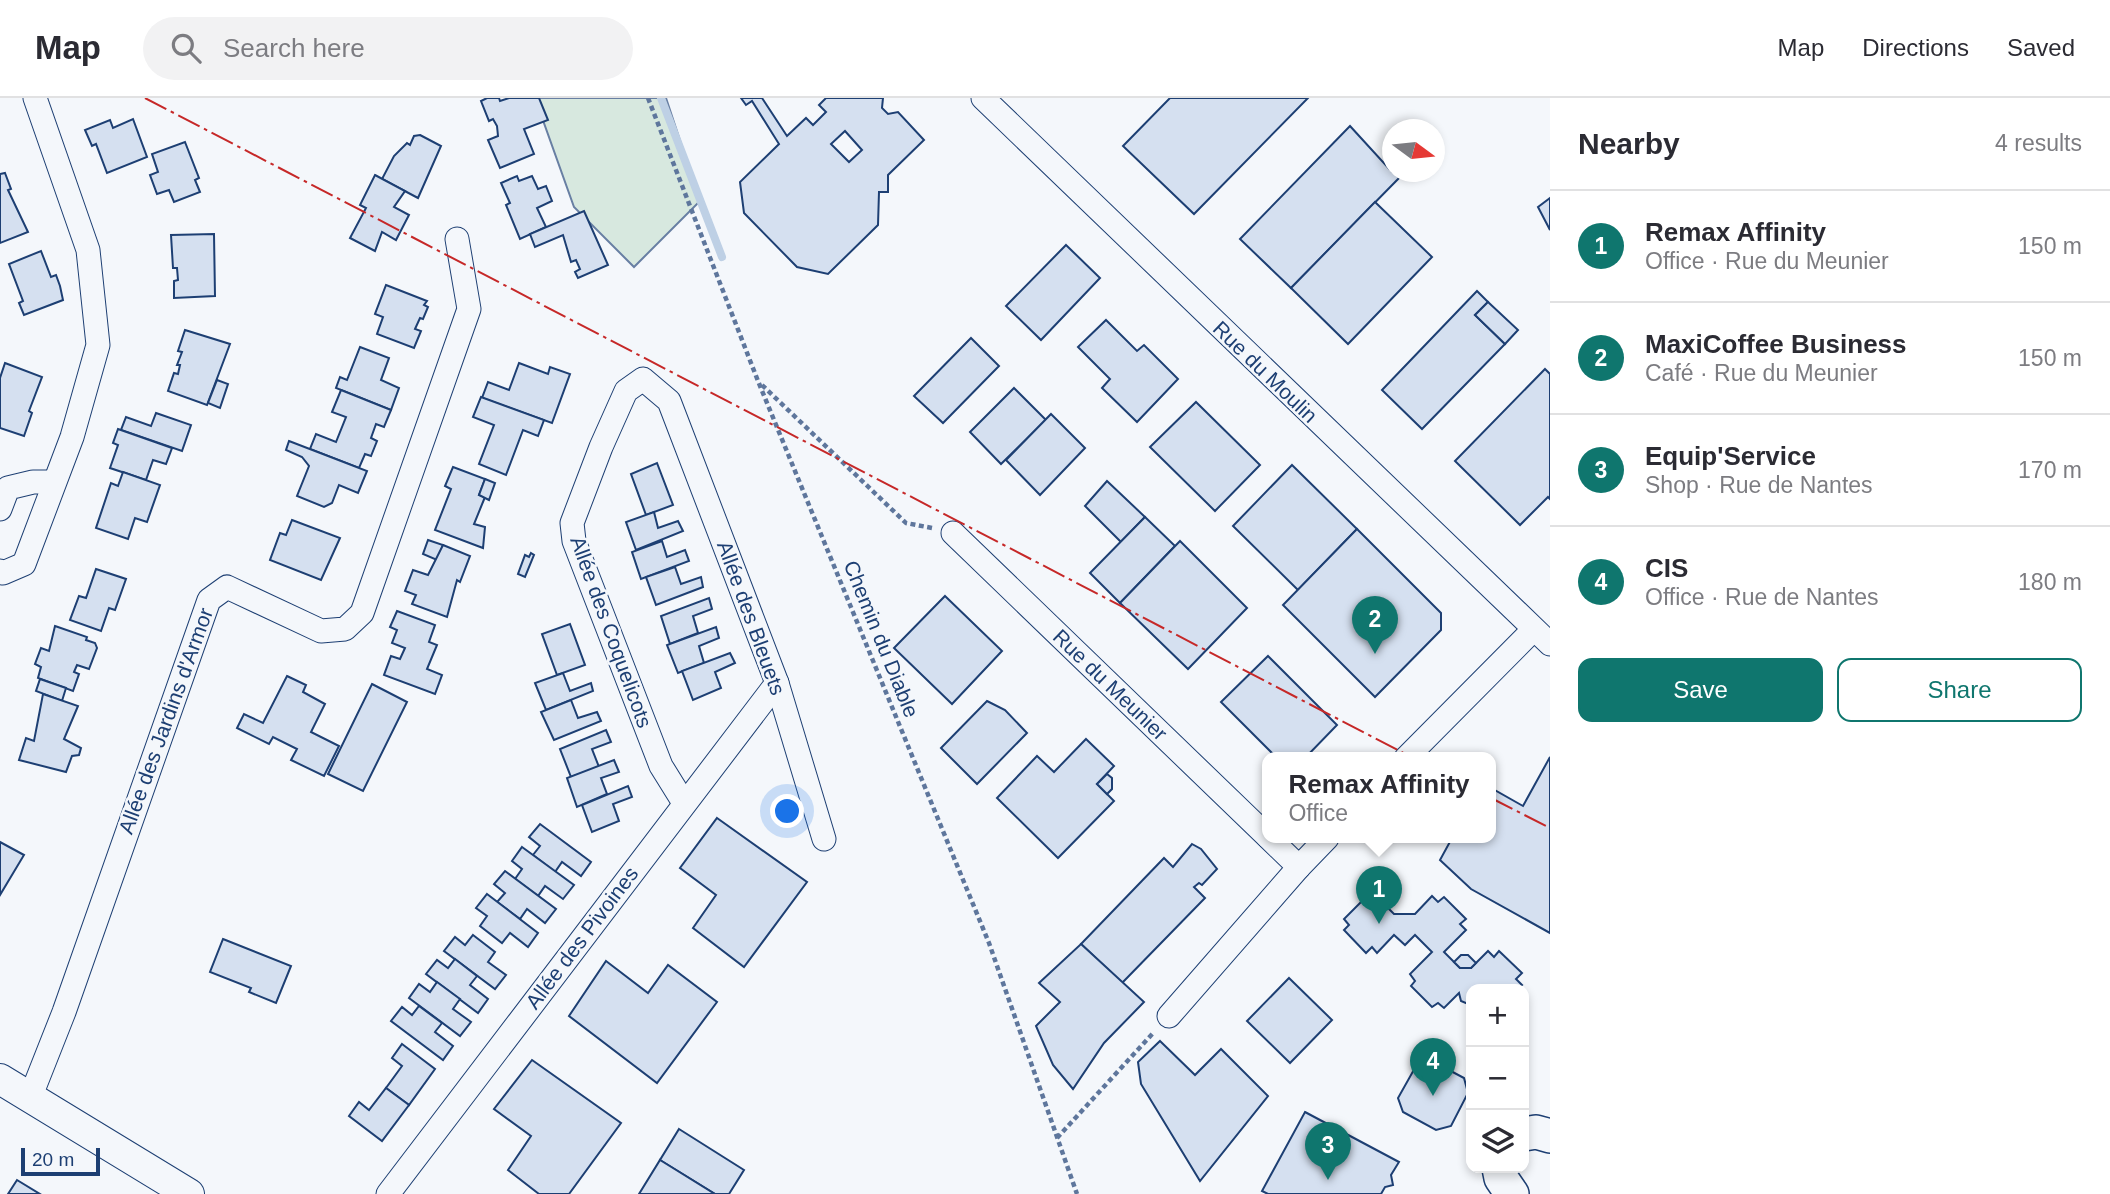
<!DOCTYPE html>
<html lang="en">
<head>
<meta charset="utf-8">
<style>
  body { margin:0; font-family:Arial,sans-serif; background:#f2f2f3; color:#2b2b33 }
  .controls { position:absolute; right:21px; bottom:21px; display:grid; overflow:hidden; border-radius:14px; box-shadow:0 4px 10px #0003 }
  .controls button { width:63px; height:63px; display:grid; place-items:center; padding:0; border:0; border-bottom:2px solid #e1e1e2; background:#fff; color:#2b2b33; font:35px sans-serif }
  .compass { position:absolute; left:1382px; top:21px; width:63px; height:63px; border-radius:50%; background:#fff; box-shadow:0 4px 10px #0003; rotate:105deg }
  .scale { position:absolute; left:21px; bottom:18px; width:79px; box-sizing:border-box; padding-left:7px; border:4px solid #1d3f73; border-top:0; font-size:19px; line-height:24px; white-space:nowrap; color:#1d3f73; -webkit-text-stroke:5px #f4f7fb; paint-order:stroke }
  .you { position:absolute; left:788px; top:714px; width:24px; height:24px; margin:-18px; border:5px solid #fff; border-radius:50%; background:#1a73e8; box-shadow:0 0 0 10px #1a73e833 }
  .badge { display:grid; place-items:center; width:46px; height:46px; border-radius:50%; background:#0f766e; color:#fff; font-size:23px; font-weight:700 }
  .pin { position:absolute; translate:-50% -58px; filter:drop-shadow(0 2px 4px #0008) }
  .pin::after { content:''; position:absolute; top:37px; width:24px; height:21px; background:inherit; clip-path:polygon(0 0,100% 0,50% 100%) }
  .popup { position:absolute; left:1262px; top:654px; width:234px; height:91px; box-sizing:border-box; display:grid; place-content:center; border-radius:14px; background:#fff; filter:drop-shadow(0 2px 5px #0005); font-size:23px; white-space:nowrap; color:#7c7c81 }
  .popup b { font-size:26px; color:#2b2b33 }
  .popup::after { content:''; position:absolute; left:50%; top:100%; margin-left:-14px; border:14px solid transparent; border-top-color:#fff }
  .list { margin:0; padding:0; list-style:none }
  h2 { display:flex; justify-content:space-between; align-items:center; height:91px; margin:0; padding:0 28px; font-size:30px }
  h2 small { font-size:23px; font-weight:400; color:#7c7c81 }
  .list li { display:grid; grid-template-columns:46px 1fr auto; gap:21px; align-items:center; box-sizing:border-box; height:112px; padding:0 28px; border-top:2px solid #e1e1e2 }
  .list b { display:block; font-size:26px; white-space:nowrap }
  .list p { margin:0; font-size:23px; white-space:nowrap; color:#7c7c81 }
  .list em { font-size:23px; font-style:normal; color:#7c7c81 }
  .actions { display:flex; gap:14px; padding:21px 28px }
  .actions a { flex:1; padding:16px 0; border:2px solid #0f766e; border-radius:14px; text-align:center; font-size:24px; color:#0f766e }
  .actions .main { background:#0f766e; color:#fff }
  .icon { flex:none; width:38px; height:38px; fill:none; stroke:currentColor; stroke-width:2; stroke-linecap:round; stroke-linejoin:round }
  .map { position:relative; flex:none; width:1550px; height:1096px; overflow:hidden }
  header { display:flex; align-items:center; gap:42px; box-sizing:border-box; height:98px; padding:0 35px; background:#fff; border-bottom:2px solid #e1e1e2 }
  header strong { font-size:33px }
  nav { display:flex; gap:38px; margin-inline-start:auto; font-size:24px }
  .search { width:490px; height:63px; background:#f2f2f3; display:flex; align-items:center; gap:18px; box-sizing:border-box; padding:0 24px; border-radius:38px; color:#7c7c81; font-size:26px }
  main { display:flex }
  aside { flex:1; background:#fff }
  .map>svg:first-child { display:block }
  .green { fill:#d7e8df; stroke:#687fa3; stroke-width:2 }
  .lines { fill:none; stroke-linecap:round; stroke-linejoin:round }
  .stream { stroke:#bed0e5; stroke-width:8 }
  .building { fill:#d5e0f0; stroke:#1d3f73; stroke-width:2; fill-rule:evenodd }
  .minor-casing { stroke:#1d3f73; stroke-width:25 }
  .tertiary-casing { stroke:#1d3f73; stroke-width:32 }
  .secondary-casing { stroke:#1d3f73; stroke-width:36 }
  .path { stroke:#5e769c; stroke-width:4.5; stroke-dasharray:5 3.5; stroke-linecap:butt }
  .minor { stroke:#f4f7fb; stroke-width:23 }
  .tertiary { stroke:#f4f7fb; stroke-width:30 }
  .secondary { stroke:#f4f7fb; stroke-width:33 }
  .power { stroke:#c62828; stroke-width:2; stroke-dasharray:24 5 3.5 5; stroke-linecap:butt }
  .labels { text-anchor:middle; stroke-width:5; stroke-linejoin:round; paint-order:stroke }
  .street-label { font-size:21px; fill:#1d3f73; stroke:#f4f7fb }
</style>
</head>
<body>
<header>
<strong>Map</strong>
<div class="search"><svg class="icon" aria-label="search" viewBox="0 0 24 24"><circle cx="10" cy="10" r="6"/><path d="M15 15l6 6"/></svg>Search here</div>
<nav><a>Map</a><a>Directions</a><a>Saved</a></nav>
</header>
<main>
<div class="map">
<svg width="1550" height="1096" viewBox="0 0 1550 1096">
  <rect width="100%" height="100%" fill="#f4f7fb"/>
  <path class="green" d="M535,0H666L700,103L634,169L574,109Z"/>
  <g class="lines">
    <path class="stream" d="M661,0L722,159"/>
  </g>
  <g class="building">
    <path d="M487,0H499L500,3L509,0H539L548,22L524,31L534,56L500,70L488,42L498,38L497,28L493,21L489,23L481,3Z"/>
    <path d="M741,0H762L787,38L806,20L813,27L826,14L819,7L826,0H883L882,10L888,16L898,14L924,42L888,77V94H879L878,127L828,176L797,169L744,115L740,84L779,46L752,3L746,7ZM845,33L862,52L849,64L831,46Z"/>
    <path d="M1170,0H1308L1194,116L1123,48Z"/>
    <path d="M133,21L147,59L107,75L96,46L92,48L85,32L110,22L113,30Z"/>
    <path d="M1350,28L1392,74L1401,78L1291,190L1240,141Z"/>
    <path d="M420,37L441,48L418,100L382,81L394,58L407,45L410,47L414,38Z"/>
    <path d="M185,44L199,80L195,82L200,94L174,104L169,92L157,96L150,77L158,74L152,56Z"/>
    <path d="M5,75L11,91L8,92L28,134L0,145V76Z"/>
    <path d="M375,77L405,93L394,109L409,117L396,142L382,134L375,153L350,140L366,110L360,107Z"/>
    <path d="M517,78L519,83L532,78L538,91L546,88L552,103L537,110L546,129L520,141L506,107L510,105L501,85Z"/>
    <path d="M1550,100V132L1538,109Z"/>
    <path d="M1375,104L1432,159L1348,246L1291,190Z"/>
    <path d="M584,113L608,167L578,180L575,174L580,171L576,162L571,164L563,137L535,149L530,136Z"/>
    <path d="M214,136L215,198L174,200V183L178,182L177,170H173L171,137Z"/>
    <path d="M1066,147L1100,180L1041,242L1006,208Z"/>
    <path d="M41,153L51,179L56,177L60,188L63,202L24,217L19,205L23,203L9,166Z"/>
    <path d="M386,187L427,203L424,207L428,209L423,221L420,220L415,231L421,233L414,250L377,236L383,219L375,216Z"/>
    <path d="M1477,193L1488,204L1475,217L1505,246L1422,331L1382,292Z"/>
    <path d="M1488,204L1518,232L1505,246L1475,217Z"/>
    <path d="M1106,222L1137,253L1144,247L1178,281L1137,324L1102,290L1110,281L1078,249Z"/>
    <path d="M185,232L230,246L207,307L168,293L174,275L178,276L180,267H177L182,254L178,253Z"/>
    <path d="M971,240L999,268L943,325L914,298Z"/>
    <path d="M360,249L389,260L381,282L399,290L391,312L336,290L340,279L347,282Z"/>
    <path d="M5,265L42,279L29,313L32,315L24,338L0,330V280Z"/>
    <path d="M519,265L548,276L550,269L570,276L552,325L482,300L488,284L509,292Z"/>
    <path d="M1545,271L1550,276V401L1548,399L1520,427L1455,363Z"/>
    <path d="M217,282L228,286L220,310L208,305Z"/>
    <path d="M1014,290L1046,322L1001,366L970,334Z"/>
    <path d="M341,292L391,312L384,329L376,326L371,340L377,343L371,358L365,356L359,370L310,351L316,336L336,344L346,319L332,314Z"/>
    <path d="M481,299L544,322L538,338L523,332L506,377L479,366L494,327L473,319Z"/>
    <path d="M1196,304L1260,367L1215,413L1150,349Z"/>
    <path d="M156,315L191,327L182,353L121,332L126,319L151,328Z"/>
    <path d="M1051,316L1085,350L1040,397L1006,362Z"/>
    <path d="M118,331L172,350L166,366L153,362L146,382L110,370L118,347L113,345Z"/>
    <path d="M289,343L367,373L358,395L339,387L332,405L324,409L297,398L309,368L302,359L286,352Z"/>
    <path d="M657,365L673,407L646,417L631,376Z"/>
    <path d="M1292,367L1357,431L1298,492L1233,428Z"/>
    <path d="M453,369L485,381L479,397L485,399L474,426L485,429L483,450L435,432L451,391L445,388Z"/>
    <path d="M123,374L160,387L147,424L135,420L128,441L96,430L111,385L118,388Z"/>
    <path d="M485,381L495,385L489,402L479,397Z"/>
    <path d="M1107,383L1145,419L1121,444L1085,408Z"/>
    <path d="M654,414L658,430L678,423L683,433L636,452L626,424Z"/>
    <path d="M1145,419L1175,448L1120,505L1090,475Z"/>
    <path d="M292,422L340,440L321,482L270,462L280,435L286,437Z"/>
    <path d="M1357,431L1441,515V532L1375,599L1283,507Z"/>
    <path d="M428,442L443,447L437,462L423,456Z"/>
    <path d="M662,443L667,459L685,452L689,463L641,481L632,454Z"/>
    <path d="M1180,443L1247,510L1188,571L1120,505Z"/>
    <path d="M443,447L470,458L460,484L457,482L447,519L412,506L416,497L405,493L413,472L428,477Z"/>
    <path d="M531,455L534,457L525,479L518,476L525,457L529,459Z"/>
    <path d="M675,469L681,486L701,479L703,489L656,507L646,479Z"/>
    <path d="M96,471L126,481L115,512L109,510L101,533L70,522L79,498L86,500Z"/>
    <path d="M945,498L1002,553L952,606L894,550Z"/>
    <path d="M709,500L712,511L693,518L698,535L670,546L661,518Z"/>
    <path d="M397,513L435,527L429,544L437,547L427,571L442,577L435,596L384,577L391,558L400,561L405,550L392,545L397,532L390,529Z"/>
    <path d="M570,526L585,567L557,577L542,536Z"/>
    <path d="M55,528L87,539L86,542L95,545L97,550L89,571L77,567L74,574L79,576L73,593L38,580L41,569L35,566L41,550L49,553Z"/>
    <path d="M716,529L719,540L699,548L704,565L678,575L667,547Z"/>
    <path d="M730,555L735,565L715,574L721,590L693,602L682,573Z"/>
    <path d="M1268,558L1337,627L1305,660H1277L1221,604Z"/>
    <path d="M563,575L570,593L591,585L593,593L546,612L535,585Z"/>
    <path d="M287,578L306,587L303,594L325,606L311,634L339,648L324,678L291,662L297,651L273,639L269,646L237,630L244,616L263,625Z"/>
    <path d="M40,581L66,590L62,603L36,593Z"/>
    <path d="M372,586L407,604L363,693L328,676Z"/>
    <path d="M43,596L78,608L64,641L81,650L79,657L72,658L66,674L19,662L26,640L34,643Z"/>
    <path d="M571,602L578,620L597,614L601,623L554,642L541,614Z"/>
    <path d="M987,603L1005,612L1027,635L977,686L941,650Z"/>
    <path d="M606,632L611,644L592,651L599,669L571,679L560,651Z"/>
    <path d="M1086,641L1114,668L1097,686L1114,703L1058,760L997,700L1037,658L1054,674Z"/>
    <path d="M1550,659V835L1471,791L1440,762L1452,740H1491V690L1523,708Z"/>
    <path d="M614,662L619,674L601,680L607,696L577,709L567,680Z"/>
    <path d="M1107,676L1112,680V691L1107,696L1097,686Z"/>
    <path d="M628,688L632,699L613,706L619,723L592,734L582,707Z"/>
    <path d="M717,720L807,784L744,869L693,830L716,797L680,770Z"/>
    <path d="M540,726L591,764L581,778L562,764L555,774L533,757L540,748L529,739Z"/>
    <path d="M0,744L24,757L0,797Z"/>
    <path d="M1192,746L1201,751L1217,771L1202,787L1199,785L1194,789L1205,800L1122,885L1081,846L1164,760L1173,769Z"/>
    <path d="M522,749L574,787L563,801L545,788L538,798L515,781L522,771L512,763Z"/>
    <path d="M505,773L556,811L545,825L527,811L520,821L497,804L505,795L494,786Z"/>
    <path d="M487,796L538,835L528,849L510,835L502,845L480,828L487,818L476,810Z"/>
    <path d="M1432,798L1438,804L1444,799L1466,821L1460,826L1466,832L1444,854L1460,870H1471L1488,853L1494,859L1499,853L1522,875L1516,881L1522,887L1517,891H1471V905L1468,906L1461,903L1459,895L1444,910L1438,905L1432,909L1411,888L1415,883L1410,876L1432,854L1415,837L1405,847L1394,837L1377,855L1372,849L1366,855L1344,832L1349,827L1344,821L1366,799L1371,805L1377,799L1394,816H1415Z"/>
    <path d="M473,837L495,854L488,864L506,877L495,891L444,853L455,839L465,847Z"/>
    <path d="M223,841L291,868L276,905L249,894L251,890L210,874Z"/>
    <path d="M1081,846L1144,904L1104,945L1073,991L1053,967L1036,928L1060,904L1039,885Z"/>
    <path d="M1461,857H1468L1476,865L1471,870H1460L1454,864Z"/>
    <path d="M455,861L477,878L470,887L488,901L478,915L426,876L437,862L448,870Z"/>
    <path d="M606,863L648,895L668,867L717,904L657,985L569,918Z"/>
    <path d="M1289,880L1332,922L1290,965L1247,923Z"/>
    <path d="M437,884L460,901L453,911L471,924L460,938L409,900L419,886L430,894Z"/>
    <path d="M419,908L442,925L435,934L453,948L443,962L391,923L402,909L412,917Z"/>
    <path d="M1160,943L1195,977L1221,951L1268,998L1200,1083L1141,986L1138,964Z"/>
    <path d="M402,946L435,971L409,1007L386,990L402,968L392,960Z"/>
    <path d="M532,962L621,1025L569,1096H539L508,1072L531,1038L494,1011Z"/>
    <path d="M1432,963L1464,980L1468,995L1451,1028L1436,1032L1403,1014L1398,1000L1416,968Z"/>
    <path d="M386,990L409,1007L382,1043L349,1018L359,1004L369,1012Z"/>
    <path d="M1305,1014L1399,1064L1391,1077L1393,1087L1385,1089L1381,1096H1268L1262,1093Z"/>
    <path d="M679,1031L744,1072L729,1096H715L660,1062Z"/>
    <path d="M660,1062L715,1096H639Z"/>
    <path d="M17,1082L40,1096H8Z"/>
  </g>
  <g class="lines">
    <defs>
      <g id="minor">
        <path d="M983,0L1550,546"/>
        <path d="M0,411L8,390L33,384H54"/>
        <path d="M953,435L1267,738"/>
        <path d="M0,473L3,475L24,466L72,339L98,247L88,152L35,0"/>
        <path d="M1406,660L1533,532"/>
        <path d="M684,705L661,668L574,443L572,425L601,349L626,293L643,281L669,303L777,585L824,741"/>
        <path d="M1269,740L1299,769L1327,740"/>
        <path d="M1169,918L1299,769"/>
        <path d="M30,1000L64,914L209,502L227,489L321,533L345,531L362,515L469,211L457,141"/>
        <path d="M388,1096L777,585"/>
      </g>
      <path id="tertiary" d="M0,981L189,1096"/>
      <g id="secondary">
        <path d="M1524,1036L1536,1034L1550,1038"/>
        <path d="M1499,1070L1501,1080L1512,1096"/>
      </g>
    </defs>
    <use href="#minor" class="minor-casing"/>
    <use href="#tertiary" class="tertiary-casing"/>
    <use href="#secondary" class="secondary-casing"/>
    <g class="path">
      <path d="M648,0L758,283L989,845L1077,1096"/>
      <path d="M762,287L906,425L932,430"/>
      <path d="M1057,1040L1154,934"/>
    </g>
    <use href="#minor" class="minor"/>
    <use href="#tertiary" class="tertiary"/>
    <use href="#secondary" class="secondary"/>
    <g class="power">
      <path d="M145,0L1413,660"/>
      <path d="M1491,700L1550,730"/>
    </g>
  </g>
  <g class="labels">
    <g class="street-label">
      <text transform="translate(1265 274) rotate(44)" y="7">Rue du Moulin</text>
      <text transform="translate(751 520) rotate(70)" y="7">Allée des Bleuets</text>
      <text transform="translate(611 534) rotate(70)" y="7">Allée des Coquelicots</text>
      <text transform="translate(881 541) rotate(68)" y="7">Chemin du Diable</text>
      <text transform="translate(1110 587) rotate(44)" y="7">Rue du Meunier</text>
      <text transform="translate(166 623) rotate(-70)" y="7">Allée des Jardins d'Armor</text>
      <text transform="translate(582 840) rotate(-53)" y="7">Allée des Pivoines</text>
    </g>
  </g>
</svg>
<div class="controls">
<button>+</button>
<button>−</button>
<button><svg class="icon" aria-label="layers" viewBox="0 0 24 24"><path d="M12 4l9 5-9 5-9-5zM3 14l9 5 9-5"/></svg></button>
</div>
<svg class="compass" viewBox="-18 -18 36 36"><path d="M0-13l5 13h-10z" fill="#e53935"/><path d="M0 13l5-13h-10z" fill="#7c7c81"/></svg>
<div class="scale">20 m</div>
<div class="you"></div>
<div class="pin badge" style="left:1379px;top:826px">1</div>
<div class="popup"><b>Remax Affinity</b>Office</div>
<div class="pin badge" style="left:1375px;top:556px">2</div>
<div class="pin badge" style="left:1328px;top:1082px">3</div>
<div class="pin badge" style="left:1433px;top:998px">4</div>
</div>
<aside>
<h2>Nearby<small>4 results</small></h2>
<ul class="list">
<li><span class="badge">1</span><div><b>Remax Affinity</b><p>Office · Rue du Meunier</p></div><em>150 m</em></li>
<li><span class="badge">2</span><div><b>MaxiCoffee Business</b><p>Café · Rue du Meunier</p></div><em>150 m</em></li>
<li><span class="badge">3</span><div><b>Equip'Service</b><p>Shop · Rue de Nantes</p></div><em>170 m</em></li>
<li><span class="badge">4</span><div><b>CIS</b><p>Office · Rue de Nantes</p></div><em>180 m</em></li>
</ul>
<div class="actions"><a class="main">Save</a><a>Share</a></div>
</aside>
</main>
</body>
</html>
